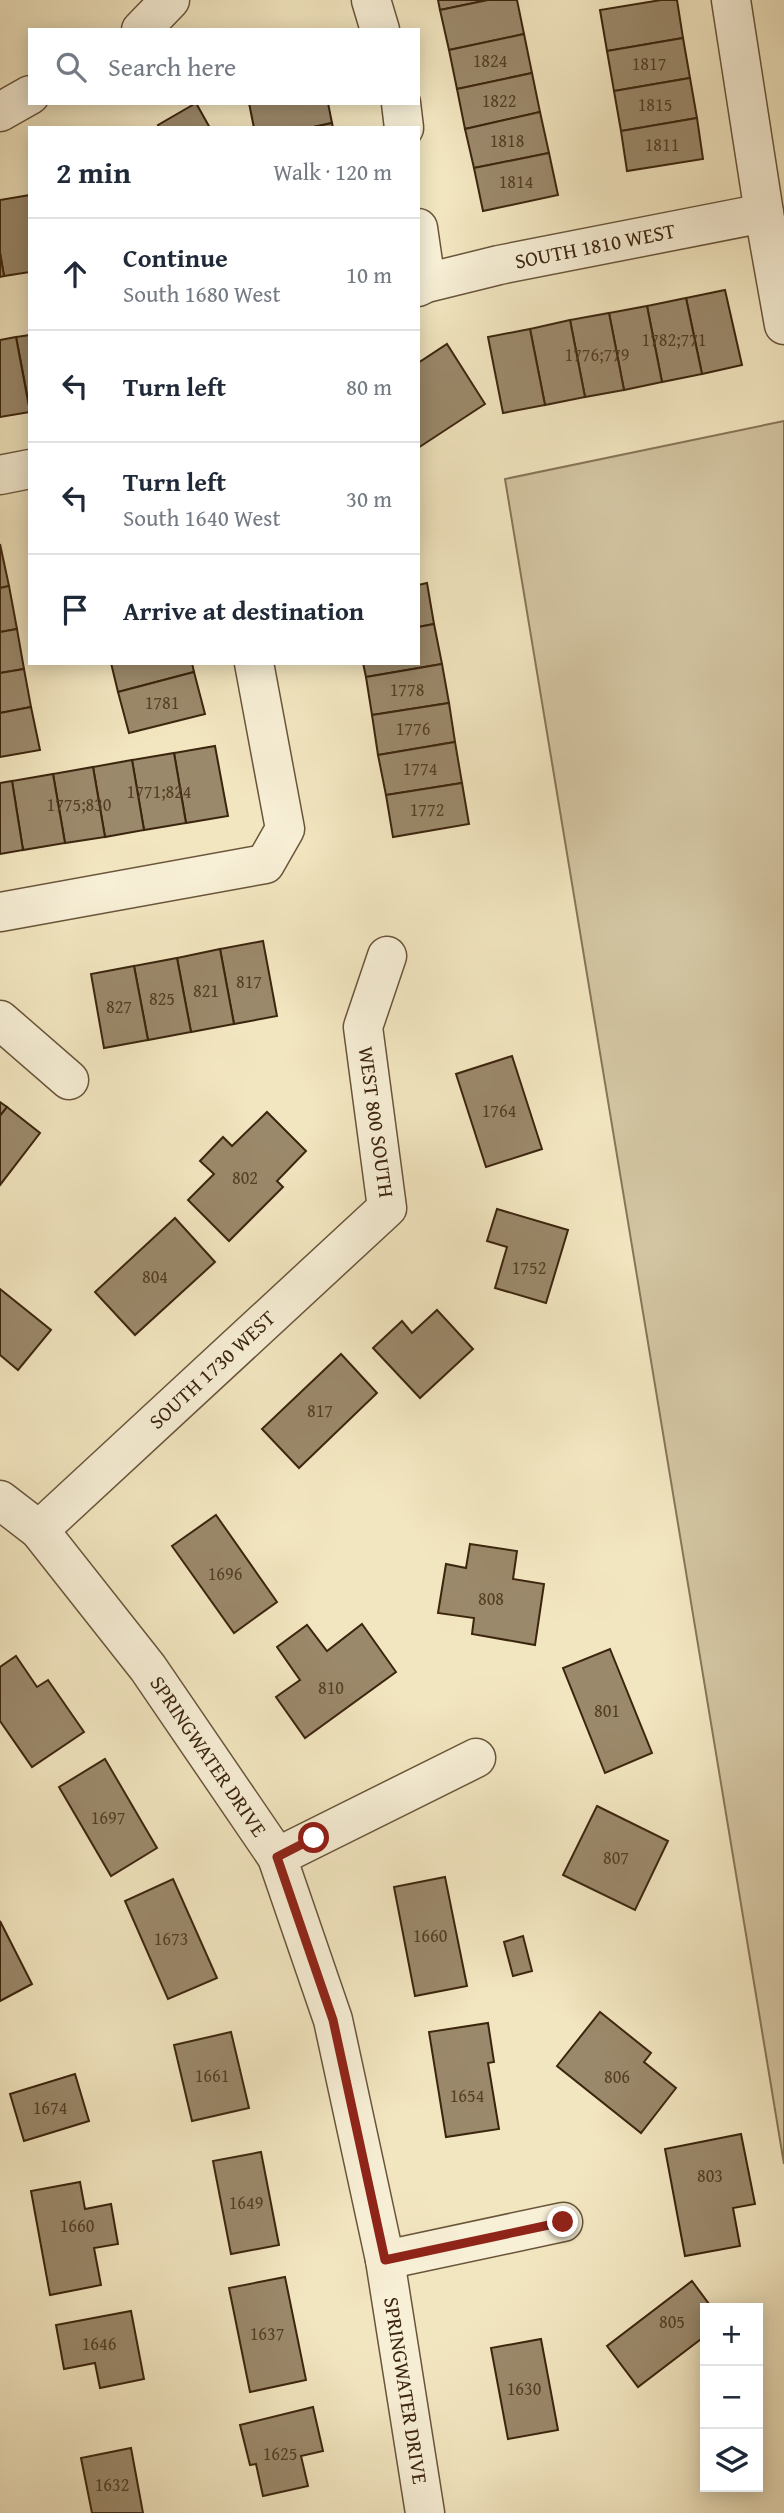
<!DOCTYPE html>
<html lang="en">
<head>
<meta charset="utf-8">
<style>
  body { margin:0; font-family:"Gentium Book Plus",serif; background:#f2f2f3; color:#1f2937 }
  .controls { position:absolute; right:21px; bottom:21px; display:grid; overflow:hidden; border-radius:0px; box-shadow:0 4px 18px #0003 }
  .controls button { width:63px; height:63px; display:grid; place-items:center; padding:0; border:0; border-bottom:2px solid #e0e1e3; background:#fff; color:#1f2937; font:35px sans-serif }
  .stop { position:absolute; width:21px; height:21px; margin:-16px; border:5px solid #8f2418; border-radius:50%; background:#fff }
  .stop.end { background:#8f2418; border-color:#fff; box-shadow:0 2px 7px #0008 }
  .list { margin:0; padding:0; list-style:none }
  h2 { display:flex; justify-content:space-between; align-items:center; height:91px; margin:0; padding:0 28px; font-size:30px }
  h2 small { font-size:23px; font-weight:400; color:#747a83 }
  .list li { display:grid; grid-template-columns:46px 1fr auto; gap:21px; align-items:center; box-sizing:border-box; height:112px; padding:0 28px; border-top:2px solid #e0e1e3 }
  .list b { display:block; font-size:26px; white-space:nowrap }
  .list p { margin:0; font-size:23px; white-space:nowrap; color:#747a83 }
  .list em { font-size:23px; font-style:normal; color:#747a83 }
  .icon { flex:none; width:38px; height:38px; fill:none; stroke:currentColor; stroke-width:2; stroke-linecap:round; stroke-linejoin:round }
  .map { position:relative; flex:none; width:784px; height:2513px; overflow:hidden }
  .search { position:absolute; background:#fff; box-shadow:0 4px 18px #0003; left:28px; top:28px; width:392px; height:77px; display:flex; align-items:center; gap:18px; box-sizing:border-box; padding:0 24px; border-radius:0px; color:#747a83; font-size:26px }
  .panel { position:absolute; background:#fff; box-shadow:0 4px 18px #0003; left:28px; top:126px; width:392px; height:539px; border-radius:0px }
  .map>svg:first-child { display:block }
  .green { fill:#d3c5a2; stroke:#887558; stroke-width:2 }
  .building { fill:#9b896b; stroke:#3c250e; stroke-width:2 }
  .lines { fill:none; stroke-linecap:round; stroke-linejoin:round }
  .minor-casing { stroke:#6a553a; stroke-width:41 }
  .minor { stroke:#f7efd6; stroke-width:38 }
  .route { stroke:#8f2418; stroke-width:9 }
  .labels { text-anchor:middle; stroke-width:7; stroke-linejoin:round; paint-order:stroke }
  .number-label { font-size:18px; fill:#543e25 }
  .street-label { font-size:21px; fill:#3c250e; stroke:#f7efd6 }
</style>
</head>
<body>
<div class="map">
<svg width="784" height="2513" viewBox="0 0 784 2513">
  <rect width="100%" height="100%" fill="#f2e6c0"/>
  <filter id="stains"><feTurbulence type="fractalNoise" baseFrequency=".00286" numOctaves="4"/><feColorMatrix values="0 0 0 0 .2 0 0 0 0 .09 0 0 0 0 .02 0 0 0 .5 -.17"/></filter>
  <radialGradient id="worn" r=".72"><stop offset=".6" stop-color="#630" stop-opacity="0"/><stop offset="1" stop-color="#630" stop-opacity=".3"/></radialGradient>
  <path class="green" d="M784,421V2164L505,479Z"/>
  <g class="building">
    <path d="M438,0H488L440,10Z"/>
    <path d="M488,0H517L524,34L449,50L440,10Z"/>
    <path d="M661,0H677L683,38L607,51L600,10Z"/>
    <path d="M524,34L532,73L457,89L449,50Z"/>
    <path d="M683,38L690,78L614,91L607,51Z"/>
    <path d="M532,73L540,112L465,129L457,89Z"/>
    <path d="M690,78L697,118L621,131L614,91Z"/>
    <path d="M196,103L210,128H160L158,125Z"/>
    <path d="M249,103H328L332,123L309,128H254Z"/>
    <path d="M540,112L549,153L474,168L465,129Z"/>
    <path d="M697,118L703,159L627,171L621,131Z"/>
    <path d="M332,123L333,128H309Z"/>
    <path d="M549,153L558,195L483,211L474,168Z"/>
    <path d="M30,195V272L4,276L0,253V200Z"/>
    <path d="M0,253L4,276L0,277Z"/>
    <path d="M725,290L742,365L702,374L686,298Z"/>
    <path d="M686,298L702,374L662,382L647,306Z"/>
    <path d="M647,306L662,382L624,390L609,313Z"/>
    <path d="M609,313L624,390L585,397L570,320Z"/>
    <path d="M570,320L585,397L545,405L530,329Z"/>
    <path d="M530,329L545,405L503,413L488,337Z"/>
    <path d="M30,335V410L16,337Z"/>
    <path d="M16,337L30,412L0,417V340Z"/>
    <path d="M447,344L485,404L418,448V363Z"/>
    <path d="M0,544L9,586L0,588Z"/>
    <path d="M427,583L434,624L418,627V585Z"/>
    <path d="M9,586L17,629L0,632V588Z"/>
    <path d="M434,624L442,664L366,677L363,663H418V627Z"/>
    <path d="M17,629L24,669L0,673V632Z"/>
    <path d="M111,663H192L194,672L118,692Z"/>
    <path d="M442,664L449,703L372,715L366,677Z"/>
    <path d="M24,669L31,707L0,713V673Z"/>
    <path d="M194,672L205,714L129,733L118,692Z"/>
    <path d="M449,703L455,742L378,755L372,715Z"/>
    <path d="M31,707L40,750L0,757V713Z"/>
    <path d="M455,742L462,783L386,795L378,755Z"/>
    <path d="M215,746L228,816L186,823L174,753Z"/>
    <path d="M174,753L186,823L144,830L132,760Z"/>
    <path d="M132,760L144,830L105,837L93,767Z"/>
    <path d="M93,767L105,837L65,843L53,774Z"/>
    <path d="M53,774L65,843L23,850L12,781Z"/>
    <path d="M12,781L23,850L0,854V783Z"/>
    <path d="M462,783L469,824L393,837L386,795Z"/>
    <path d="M263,941L277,1016L234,1024L220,949Z"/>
    <path d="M220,949L234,1024L191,1032L177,958Z"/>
    <path d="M177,958L191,1032L148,1040L134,966Z"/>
    <path d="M134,966L148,1040L104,1048L91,974Z"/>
    <path d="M512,1056L542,1149L486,1167L456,1074Z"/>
    <path d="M0,1102L7,1107L0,1116Z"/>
    <path d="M7,1107L40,1133L0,1185V1116Z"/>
    <path d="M267,1112L306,1151L277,1181L283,1187L229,1241L188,1200L214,1174L200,1161L223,1137L232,1146Z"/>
    <path d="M497,1209L568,1230L546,1303L495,1288L507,1247L487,1241Z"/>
    <path d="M175,1218L215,1262L135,1335L95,1292Z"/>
    <path d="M0,1289L51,1330L18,1370L0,1355Z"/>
    <path d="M437,1310L473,1349L420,1398L373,1348L402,1321L412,1333Z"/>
    <path d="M341,1354L377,1393L299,1468L262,1429Z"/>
    <path d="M216,1515L277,1602L234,1633L172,1546Z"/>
    <path d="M470,1544L517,1551L513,1579L544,1584L535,1645L472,1634L474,1618L438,1613L446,1564L466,1568Z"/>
    <path d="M362,1624L396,1672L305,1738L276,1697L300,1680L277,1647L307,1625L327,1651Z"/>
    <path d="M610,1649L652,1753L605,1773L563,1668Z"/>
    <path d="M16,1656L37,1687L48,1680L84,1732L32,1767L0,1721V1667Z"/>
    <path d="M105,1759L157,1848L111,1876L59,1787Z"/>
    <path d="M597,1806L668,1841L635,1910L563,1875Z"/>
    <path d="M445,1877L467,1986L415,1996L394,1887Z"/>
    <path d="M173,1879L217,1978L168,1999L125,1901Z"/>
    <path d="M0,1921L32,1984L0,2001Z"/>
    <path d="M523,1936L532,1971L513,1976L504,1942Z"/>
    <path d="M600,2012L651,2053L644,2062L676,2088L641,2133L557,2066Z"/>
    <path d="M488,2023L494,2062L488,2063L499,2129L446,2137L429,2032Z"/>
    <path d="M231,2032L249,2108L192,2121L174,2045Z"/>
    <path d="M75,2074L89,2121L24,2141L10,2094Z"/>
    <path d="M741,2134L755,2204L733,2208L740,2246L685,2256L665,2149Z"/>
    <path d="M261,2152L279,2245L231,2254L213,2161Z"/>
    <path d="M80,2182L85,2209L111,2204L118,2244L94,2248L101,2285L50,2295L31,2191Z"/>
    <path d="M285,2277L306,2380L250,2392L229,2288Z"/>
    <path d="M692,2281L712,2308H705V2336L638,2387L607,2346Z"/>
    <path d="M131,2311L144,2379L100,2388L95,2363L64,2369L56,2325Z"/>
    <path d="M541,2339L558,2430L508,2439L491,2348Z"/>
    <path d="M313,2407L323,2451L301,2456L308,2486L263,2496L256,2464L250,2465L240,2425Z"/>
    <path d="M131,2448L143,2513H92L81,2458Z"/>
  </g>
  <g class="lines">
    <defs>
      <g id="minor">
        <path d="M371,0L380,30"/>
        <path d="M731,0L764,213L784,325"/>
        <path d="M141,30L170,0"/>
        <path d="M401,103L404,128"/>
        <path d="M0,112L30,95"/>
        <path d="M418,228L426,283"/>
        <path id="s1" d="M418,287L426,283L499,265L764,213"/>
        <path d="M0,475L30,469"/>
        <path d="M0,912L265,864L285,829L254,663"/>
        <path d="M0,1020L69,1080"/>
        <path id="s2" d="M0,1500L39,1530L148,1668L277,1857L333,2020L385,2260L425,2513"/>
        <path id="s3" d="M39,1530L387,1208L363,1027L387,956"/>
        <path d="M277,1857L476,1758"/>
        <path d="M385,2260L563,2222"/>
      </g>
    </defs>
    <use href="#minor" class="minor-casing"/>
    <use href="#minor" class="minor"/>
  </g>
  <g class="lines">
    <path class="route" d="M314,1838L277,1857L333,2020L385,2260L563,2222"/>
  </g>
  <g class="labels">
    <g class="number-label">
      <text x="490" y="67">1824</text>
      <text x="649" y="70">1817</text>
      <text x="499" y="107">1822</text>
      <text x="655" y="111">1815</text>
      <text x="507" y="147">1818</text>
      <text x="662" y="151">1811</text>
      <text x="516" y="188">1814</text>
      <text x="674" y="346">1782;771</text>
      <text x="597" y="361">1776;779</text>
      <text x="407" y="696">1778</text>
      <text x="162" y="709">1781</text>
      <text x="413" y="735">1776</text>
      <text x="420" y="775">1774</text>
      <text x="159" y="798">1771;824</text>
      <text x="79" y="811">1775;830</text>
      <text x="427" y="816">1772</text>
      <text x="249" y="988">817</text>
      <text x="206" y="997">821</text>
      <text x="162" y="1005">825</text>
      <text x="119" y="1013">827</text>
      <text x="499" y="1117">1764</text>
      <text x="245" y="1184">802</text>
      <text x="529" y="1274">1752</text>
      <text x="155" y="1283">804</text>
      <text x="320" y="1417">817</text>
      <text x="225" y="1580">1696</text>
      <text x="491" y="1605">808</text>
      <text x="331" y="1694">810</text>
      <text x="607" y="1717">801</text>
      <text x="108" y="1824">1697</text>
      <text x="616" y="1864">807</text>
      <text x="430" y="1942">1660</text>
      <text x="171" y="1945">1673</text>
      <text x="212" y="2082">1661</text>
      <text x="617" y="2083">806</text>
      <text x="467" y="2102">1654</text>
      <text x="50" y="2114">1674</text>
      <text x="710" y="2182">803</text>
      <text x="246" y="2209">1649</text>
      <text x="77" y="2232">1660</text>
      <text x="672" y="2328">805</text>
      <text x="267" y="2340">1637</text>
      <text x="99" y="2350">1646</text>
      <text x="524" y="2395">1630</text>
      <text x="280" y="2460">1625</text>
      <text x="112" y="2491">1632</text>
    </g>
    <g class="street-label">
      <text dy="7" stroke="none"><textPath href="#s1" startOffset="182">SOUTH 1810 WEST</textPath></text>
      <text transform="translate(376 1122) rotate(82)" y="7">WEST 800 SOUTH</text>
      <text dy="7" stroke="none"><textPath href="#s3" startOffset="236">SOUTH 1730 WEST</textPath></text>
      <text dy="7" stroke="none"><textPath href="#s2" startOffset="332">SPRINGWATER DRIVE</textPath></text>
      <text dy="7" stroke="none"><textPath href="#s2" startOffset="1004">SPRINGWATER DRIVE</textPath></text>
    </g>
  </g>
  <rect width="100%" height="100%" filter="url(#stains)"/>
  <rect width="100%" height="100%" fill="url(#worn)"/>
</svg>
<div class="controls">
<button>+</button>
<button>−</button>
<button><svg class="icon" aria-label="layers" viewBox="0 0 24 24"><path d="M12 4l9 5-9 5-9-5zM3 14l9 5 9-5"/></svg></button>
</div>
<div class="stop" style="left:314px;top:1838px"></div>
<div class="stop end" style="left:563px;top:2222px"></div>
<div class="search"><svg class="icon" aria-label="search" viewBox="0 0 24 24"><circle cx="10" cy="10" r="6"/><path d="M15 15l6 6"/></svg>Search here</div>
<section class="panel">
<h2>2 min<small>Walk · 120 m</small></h2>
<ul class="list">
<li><svg class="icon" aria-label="ahead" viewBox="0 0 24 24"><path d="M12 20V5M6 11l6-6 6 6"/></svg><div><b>Continue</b><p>South 1680 West</p></div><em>10 m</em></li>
<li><svg class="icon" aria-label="left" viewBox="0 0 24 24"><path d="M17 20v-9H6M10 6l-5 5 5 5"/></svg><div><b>Turn left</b></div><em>80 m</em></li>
<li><svg class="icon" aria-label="left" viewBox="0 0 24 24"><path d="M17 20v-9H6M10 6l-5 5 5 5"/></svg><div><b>Turn left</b><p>South 1640 West</p></div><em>30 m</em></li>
<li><svg class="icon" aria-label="arrive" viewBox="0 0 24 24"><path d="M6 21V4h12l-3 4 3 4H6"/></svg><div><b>Arrive at destination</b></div></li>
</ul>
</section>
</div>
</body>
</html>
